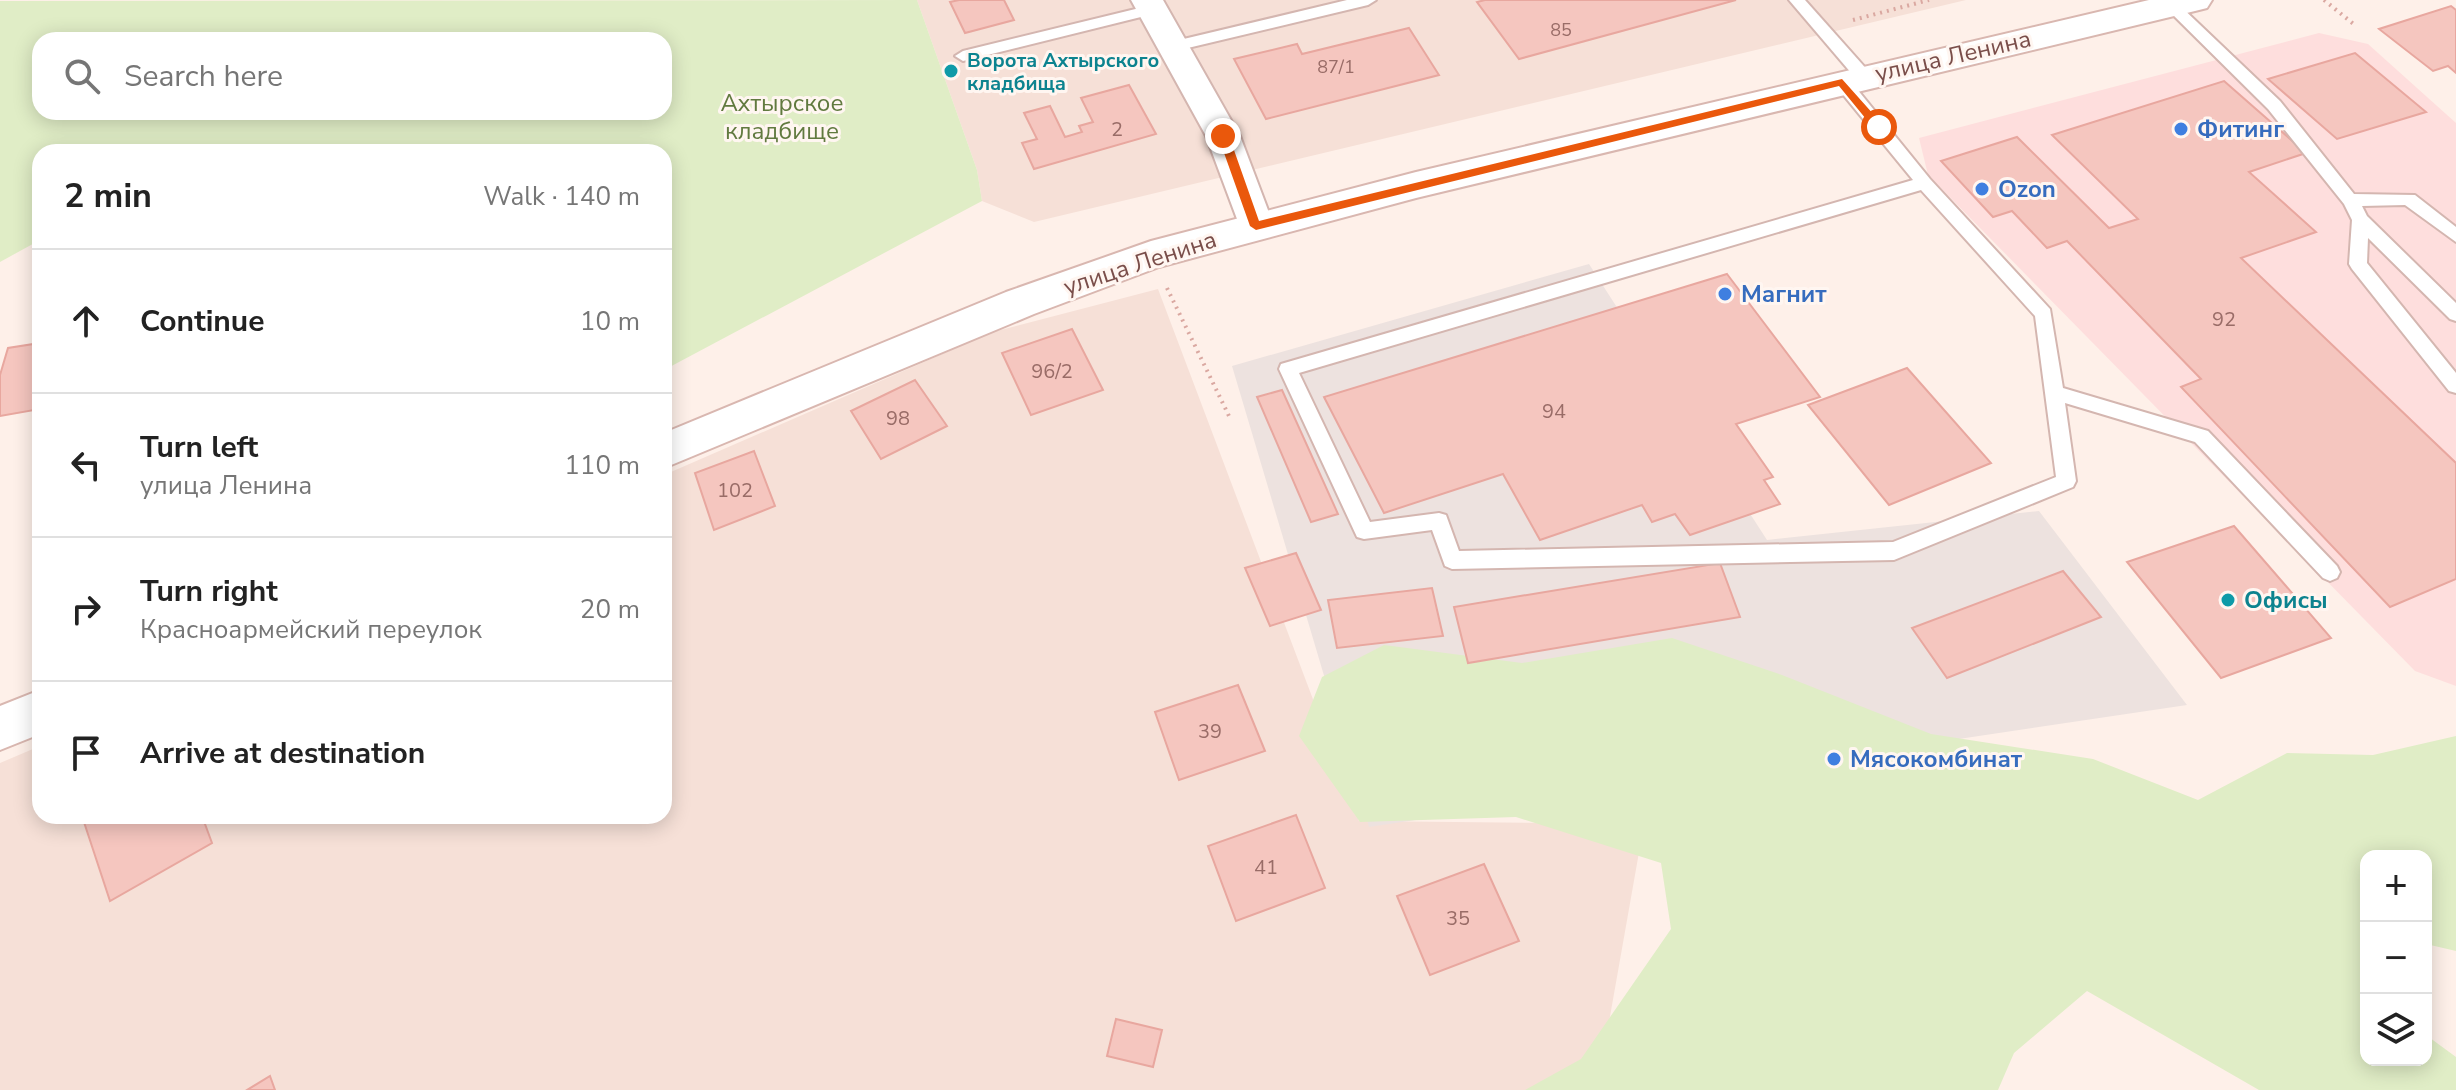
<!DOCTYPE html>
<html lang="en">
<head>
<meta charset="utf-8">
<style>
  body { margin:0; font-family:"Nunito Sans",sans-serif; background:#f2f2f2; color:#222 }
  .controls { position:absolute; right:24px; bottom:24px; display:grid; overflow:hidden; border-radius:16px; box-shadow:0 4px 20px #0003 }
  .controls button { width:72px; height:72px; display:grid; place-items:center; padding:0; border:0; border-bottom:2px solid #e0e0e0; background:#fff; color:#222; font:40px sans-serif }
  .stop { position:absolute; width:24px; height:24px; margin:-18px; border:6px solid #ea580c; border-radius:50%; background:#fff }
  .stop.end { background:#ea580c; border-color:#fff; box-shadow:0 2px 8px #0008 }
  .list { margin:0; padding:0; list-style:none }
  h2 { display:flex; justify-content:space-between; align-items:center; height:104px; margin:0; padding:0 32px; font-size:34px }
  h2 small { font-size:26px; font-weight:400; color:#767676 }
  .list li { display:grid; grid-template-columns:52px 1fr auto; gap:24px; align-items:center; box-sizing:border-box; height:144px; padding:0 32px; border-top:2px solid #e0e0e0 }
  .list b { display:block; font-size:30px; white-space:nowrap }
  .list p { margin:0; font-size:26px; white-space:nowrap; color:#767676 }
  .list em { font-size:26px; font-style:normal; color:#767676 }
  .icon { flex:none; width:44px; height:44px; fill:none; stroke:currentColor; stroke-width:2; stroke-linecap:round; stroke-linejoin:round }
  .map { position:relative; flex:none; width:2456px; height:1090px; overflow:hidden }
  .search { position:absolute; background:#fff; box-shadow:0 4px 20px #0003; left:32px; top:32px; width:640px; height:88px; display:flex; align-items:center; gap:20px; box-sizing:border-box; padding:0 28px; border-radius:24px; color:#767676; font-size:30px }
  .panel { position:absolute; background:#fff; box-shadow:0 4px 20px #0003; left:32px; top:144px; width:640px; height:680px; border-radius:24px }
  .map>svg:first-child { display:block }
  .residential { fill:#f6e0d7 }
  .commercial { fill:#fededd }
  .industrial { fill:#ede2df }
  .green { fill:#e0edc6; fill-rule:evenodd }
  .building { fill:#f5c6bf; stroke:#e8a79f; stroke-width:2 }
  .lines { fill:none; stroke-linecap:round; stroke-linejoin:round }
  .lane-casing { stroke:#d4b6b0; stroke-width:4 }
  .street-casing { stroke:#d4b6b0; stroke-width:4 }
  .secondary-casing { stroke:#d9b7b0; stroke-width:4 }
  .path { stroke:#daa8a1; stroke-width:4; stroke-dasharray:2 5; stroke-linecap:butt }
  .lane { fill:#fff; fill-rule:evenodd }
  .street { fill:#fff; fill-rule:evenodd }
  .secondary { fill:#fff; fill-rule:evenodd }
  .route { fill:#ea580c }
  .culture-dot { fill:#0f9aa8; stroke:#fff6f1; stroke-width:3 }
  .shop-dot { fill:#3f7fe0; stroke:#fff6f1; stroke-width:3 }
  .labels { text-anchor:middle; stroke-width:6; stroke-linejoin:round; paint-order:stroke }
  .far-number-label { font-size:18px; fill:#996c67 }
  .far-culture-label { font-size:20px; font-weight:bold; fill:#0d838f; stroke:#fff6f1; text-anchor:start }
  .number-label { font-size:20px; fill:#996c67 }
  .street-label { font-size:24px; fill:#7a4e4a; stroke:#fff6f1 }
  .park-label { font-size:24px; fill:#617a3f; stroke:#fff6f1 }
  .shop-label { font-size:24px; font-weight:bold; fill:#366cbe; stroke:#fff6f1; text-anchor:start }
  .culture-label { font-size:24px; font-weight:bold; fill:#0d838f; stroke:#fff6f1; text-anchor:start }
</style>
</head>
<body>
<div class="map">
<svg width="2456" height="1090" viewBox="0 0 2456 1090">
  <rect width="100%" height="100%" fill="#fef0e9"/>
  <g class="residential">
    <path d="M917,0H1966L1034,222L982,201L977,170Z"/>
    <path d="M1158,289L1359,821L1644,824L1597,1090H0V763L40,746V816H664V475L993,332Z"/>
  </g>
  <path class="commercial" d="M2319,33L2368,44L2456,123V686L2415,671L1928,175L1919,138Z"/>
  <path class="industrial" d="M1589,264L1767,540L2039,511L2187,705L1369,827L1232,366Z"/>
  <g class="green">
    <path d="M917,0L977,170L982,201L664,370V152H40V240L0,262V1ZM40,40H664V112H40Z"/>
    <path d="M1672,638L1782,675L1931,734L2093,759L2198,800L2287,753L2373,755L2456,736V951L2426,944V856H2366V1060H2426V1035L2456,1057V1090H2259L2087,991L2014,1053L1998,1090H1525L1581,1059L1671,929L1661,863L1516,817L1360,822L1299,736L1322,677L1384,645L1522,663Z"/>
  </g>
  <g class="building">
    <path d="M959,0H1004L1014,20L965,33L950,2Z"/>
    <path d="M1485,0H1736L1519,59L1477,2Z"/>
    <path d="M2451,6L2456,10V73L2448,66L2433,71L2379,29Z"/>
    <path d="M1409,28L1439,75L1266,119L1234,59L1297,44L1302,54Z"/>
    <path d="M2355,53L2426,112L2337,139L2268,79Z"/>
    <path d="M2224,81L2306,153L2249,172L2316,232L2241,258L2456,463V579L2390,607L2181,387L2201,379L2067,241L2047,248L2012,211L1993,217L1941,161L2017,137L2109,228L2138,219L2052,135Z"/>
    <path d="M1129,85L1156,134L1034,169L1022,143L1037,139L1024,113L1050,106L1065,137L1082,132L1079,126L1093,122L1081,98Z"/>
    <path d="M1727,274L1820,397L1736,424L1773,477L1764,480L1780,504L1690,535L1675,514L1652,522L1642,505L1540,540L1503,474L1384,513L1324,397Z"/>
    <path d="M1072,329L1103,390L1031,415L1002,353Z"/>
    <path d="M40,343V409L0,416V375L8,348Z"/>
    <path d="M1907,368L1991,463L1889,505L1808,405Z"/>
    <path d="M915,380L947,426L881,459L851,411Z"/>
    <path d="M1282,390L1338,514L1311,522L1257,397Z"/>
    <path d="M754,451L775,506L714,530L695,473Z"/>
    <path d="M2234,526L2331,638L2221,678L2127,562Z"/>
    <path d="M1296,553L1321,610L1270,626L1245,568Z"/>
    <path d="M1720,563L1740,617L1468,663L1454,607Z"/>
    <path d="M2063,571L2101,617L1947,678L1912,628Z"/>
    <path d="M1432,588L1443,636L1337,648L1328,600Z"/>
    <path d="M1238,685L1265,751L1179,780L1155,712Z"/>
    <path d="M1296,815L1325,888L1236,921L1208,846Z"/>
    <path d="M82,816H202L212,843L110,901Z"/>
    <path d="M1484,864L1519,941L1430,975L1397,896Z"/>
    <path d="M1116,1019L1162,1030L1153,1067L1107,1056Z"/>
    <path d="M270,1076L275,1090H247Z"/>
  </g>
  <g class="lines">
    <defs>
      <g id="lane">
        <path d="M1347,0H1376L1368,5L1171,52L1163,47L1171,42Z"/>
        <path d="M1789,0H1805L1870,73V81H1858Z"/>
        <path d="M2171,0L2176,2L2280,101L2354,194L2415,195L2456,227V242L2405,205L2362,206L2367,216L2456,303V321L2450,319L2368,238L2367,263L2456,373V393L2449,391L2352,269L2349,264L2352,220L2344,204L2268,109L2166,8V2Z"/>
        <path d="M1152,5L1157,7V13L963,61L955,56L963,51Z"/>
        <path d="M1842,77L1848,78L1930,179L2050,309L2063,388L2208,431L2337,566L2340,572L2337,578L2330,581L2323,578L2195,442L2065,403L2076,481L2073,487L1894,560L1452,569L1445,566L1432,530L1364,539L1357,537L1279,369L1281,364L1913,180L1836,86L1834,82ZM1921,190L2035,316L2056,477L1893,542L1459,551L1446,515L1439,513L1370,522L1299,373Z"/>
      </g>
      <path id="street" d="M1131,0H1163L1240,136L1274,226L1269,235L1256,239L1243,235L1206,136Z"/>
      <g id="secondary">
        <path d="M2149,0H2212L2207,8L2195,11L1416,198L1159,267L1034,314L664,468V433L1006,292L1151,241L1416,172Z"/>
        <path d="M40,690V734L0,750V706Z"/>
      </g>
    </defs>
    <use href="#lane" class="lane-casing"/>
    <use href="#street" class="street-casing"/>
    <use href="#secondary" class="secondary-casing"/>
    <g class="path">
      <path d="M2324,0L2356,26"/>
      <path d="M1853,20L1929,0"/>
      <path d="M1167,288L1229,416"/>
    </g>
    <use href="#lane" class="lane"/>
    <use href="#street" class="street"/>
    <use href="#secondary" class="secondary"/>
  </g>
  <path class="route" d="M1842,79L1883,125V130H1875L1839,86L1256,230L1250,226L1218,136L1223,133L1229,136L1259,221Z"/>
  <g class="culture-dot">
    <circle cx="951" cy="71" r="8"/>
    <circle cx="2228" cy="600" r="8"/>
  </g>
  <g class="shop-dot">
    <circle cx="2181" cy="129" r="8"/>
    <circle cx="1982" cy="189" r="8"/>
    <circle cx="1725" cy="294" r="8"/>
    <circle cx="1834" cy="759" r="8"/>
  </g>
  <g class="labels">
    <g class="far-number-label">
      <text x="1561" y="36">85</text>
      <text x="1336" y="73">87/1</text>
    </g>
    <g class="far-culture-label">
      <text x="967" y="67">Ворота Ахтырского<tspan x="967" dy="23">кладбища</tspan></text>
    </g>
    <g class="number-label">
      <text x="1117" y="136">2</text>
      <text x="2224" y="326">92</text>
      <text x="1052" y="378">96/2</text>
      <text x="1554" y="418">94</text>
      <text x="898" y="425">98</text>
      <text x="735" y="497">102</text>
      <text x="1210" y="738">39</text>
      <text x="1266" y="874">41</text>
      <text x="1458" y="925">35</text>
    </g>
    <g class="street-label">
      <text transform="translate(1953 56) rotate(-13)" y="8">улица Ленина</text>
      <text transform="translate(1140 263) rotate(-18)" y="8">улица Ленина</text>
    </g>
    <g class="park-label">
      <text x="782" y="111">Ахтырское<tspan x="782" dy="28">кладбище</tspan></text>
    </g>
    <g class="shop-label">
      <text x="2197" y="137">Фитинг</text>
      <text x="1998" y="197">Ozon</text>
      <text x="1741" y="302">Магнит</text>
      <text x="1850" y="767">Мясокомбинат</text>
    </g>
    <g class="culture-label">
      <text x="2244" y="608">Офисы</text>
    </g>
  </g>
</svg>
<div class="controls">
<button>+</button>
<button>−</button>
<button><svg class="icon" aria-label="layers" viewBox="0 0 24 24"><path d="M12 4l9 5-9 5-9-5zM3 14l9 5 9-5"/></svg></button>
</div>
<div class="stop" style="left:1879px;top:127px"></div>
<div class="stop end" style="left:1223px;top:136px"></div>
<div class="search"><svg class="icon" aria-label="search" viewBox="0 0 24 24"><circle cx="10" cy="10" r="6"/><path d="M15 15l6 6"/></svg>Search here</div>
<section class="panel">
<h2>2 min<small>Walk · 140 m</small></h2>
<ul class="list">
<li><svg class="icon" aria-label="ahead" viewBox="0 0 24 24"><path d="M12 20V5M6 11l6-6 6 6"/></svg><div><b>Continue</b></div><em>10 m</em></li>
<li><svg class="icon" aria-label="left" viewBox="0 0 24 24"><path d="M17 20v-9H6M10 6l-5 5 5 5"/></svg><div><b>Turn left</b><p>улица Ленина</p></div><em>110 m</em></li>
<li><svg class="icon" aria-label="right" viewBox="0 0 24 24"><path d="M7 20v-9h11M14 6l5 5-5 5"/></svg><div><b>Turn right</b><p>Красноармейский переулок</p></div><em>20 m</em></li>
<li><svg class="icon" aria-label="arrive" viewBox="0 0 24 24"><path d="M6 21V4h12l-3 4 3 4H6"/></svg><div><b>Arrive at destination</b></div></li>
</ul>
</section>
</div>
</body>
</html>
